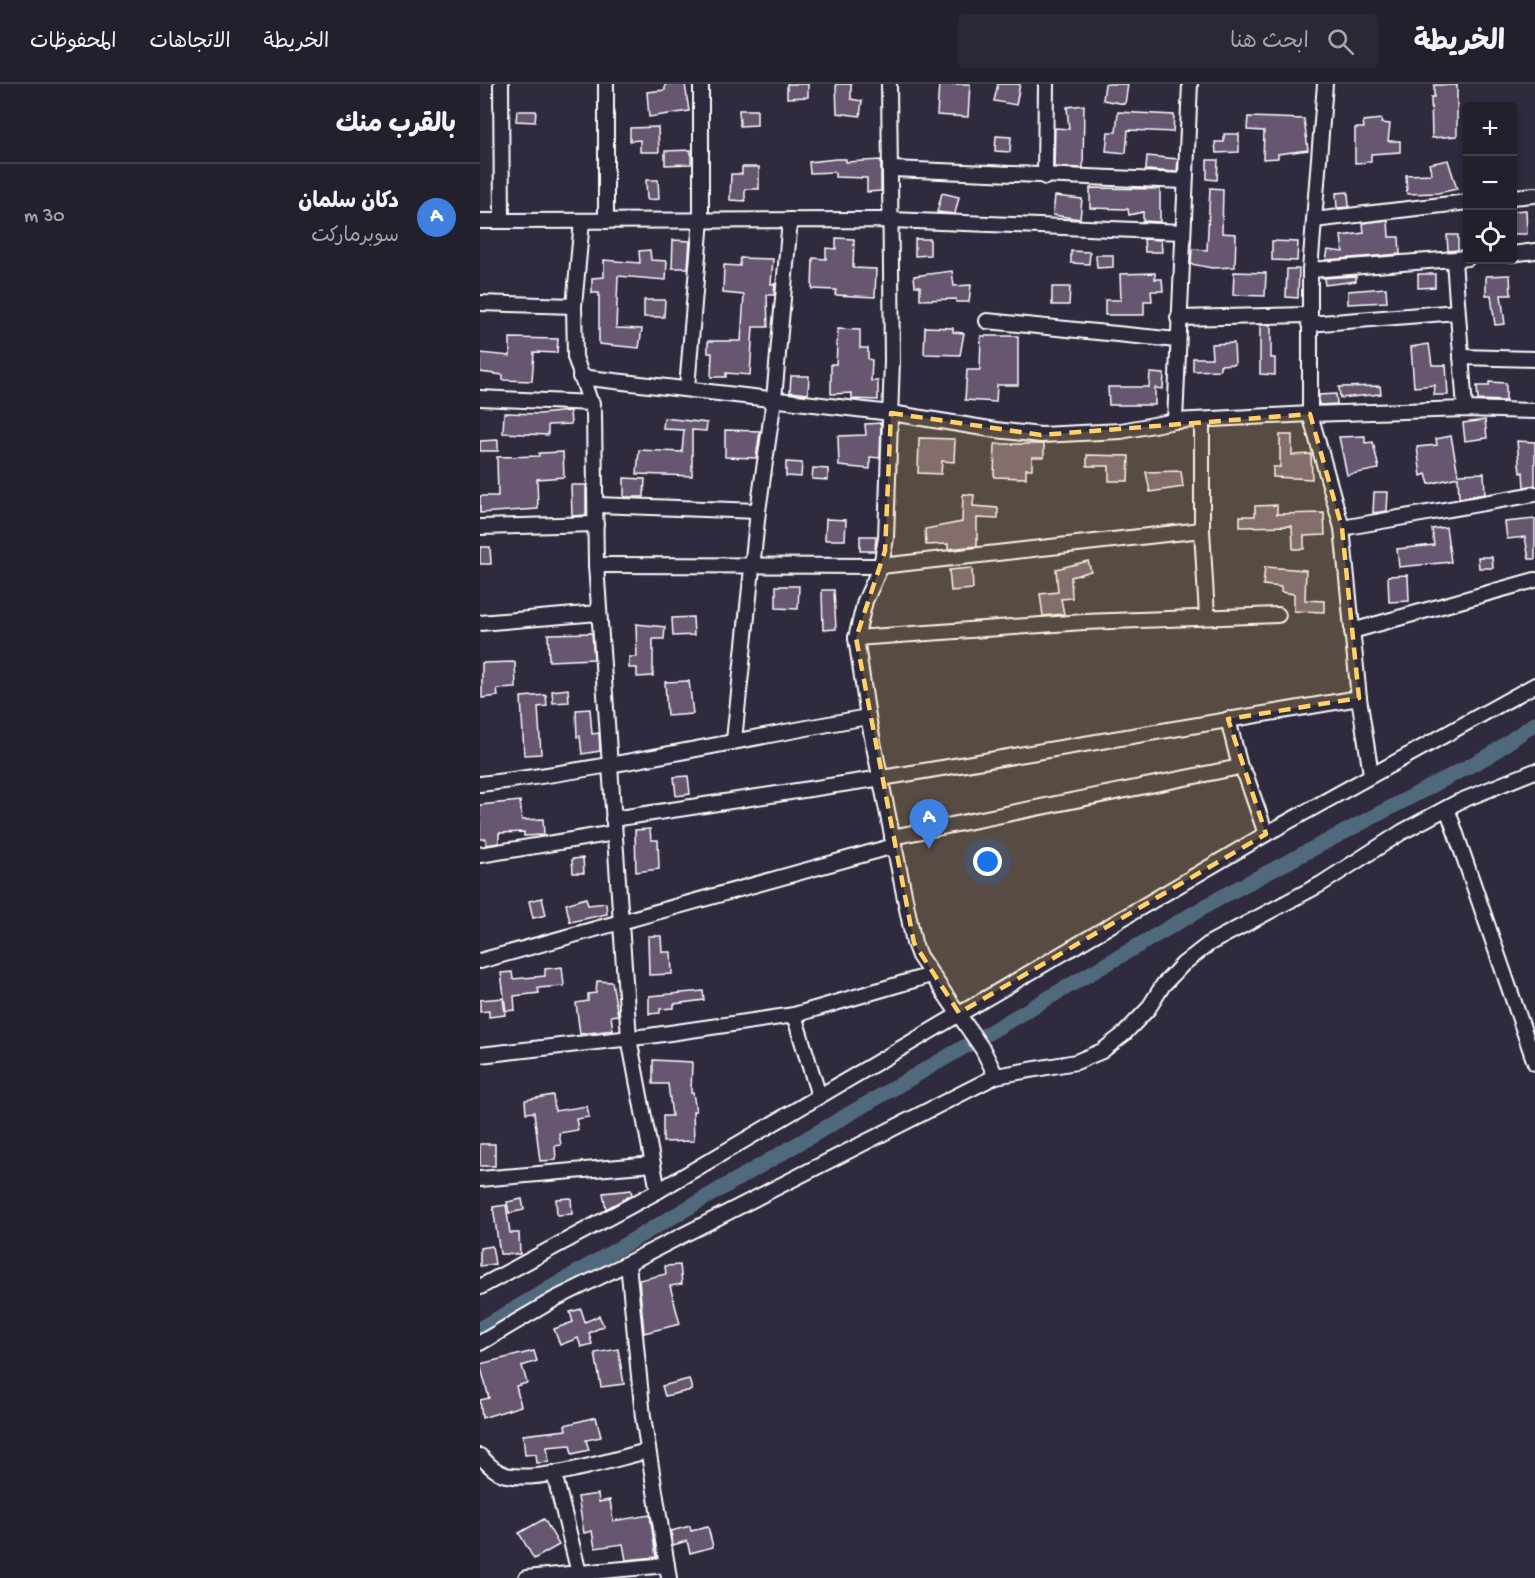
<!DOCTYPE html>
<html lang="ar">
<head>
<meta charset="utf-8">
<style>
  body { margin:0; font-family:"Gochi Hand","Playpen Sans Arabic",sans-serif; background:#2b2836; color:#f1f3f6; direction:rtl }
  .controls { position:absolute; right:18px; top:18px; display:grid; overflow:hidden; border-radius:6px; box-shadow:0 3px 9px #0003 }
  .controls button { width:54px; height:54px; display:grid; place-items:center; padding:0; border:0; border-bottom:2px solid #403e4a; background:#23202e; color:#f1f3f6; font:30px sans-serif }
  .you { position:absolute; left:508px; top:778px; width:21px; height:21px; margin:-15px; border:4px solid #fff; border-radius:50%; background:#1a73e8; box-shadow:0 0 0 9px #1a73e833 }
  .badge { display:grid; place-items:center; width:39px; height:39px; border-radius:50%; background:#ffd166; color:#fff; font-size:20px; font-weight:700 }
  .pin { position:absolute; translate:-50% -50px; filter:drop-shadow(0 2px 3px #0008) }
  .pin::after { content:''; position:absolute; top:32px; width:21px; height:18px; background:inherit; clip-path:polygon(0 0,100% 0,50% 100%) }
  .list { margin:0; padding:0; list-style:none }
  h2 { display:flex; justify-content:space-between; align-items:center; height:78px; margin:0; padding:0 24px; font-size:26px }
  h2 small { font-size:20px; font-weight:400; color:#a3a3aa }
  .list li { display:grid; grid-template-columns:39px 1fr auto; gap:18px; align-items:center; box-sizing:border-box; height:108px; padding:0 24px; border-top:2px solid #403e4a }
  .list b { display:block; font-size:22px; white-space:nowrap }
  .list p { margin:0; font-size:20px; white-space:nowrap; color:#a3a3aa }
  .list em { font-size:20px; font-style:normal; color:#a3a3aa }
  .icon { flex:none; width:33px; height:33px; fill:none; stroke:currentColor; stroke-width:2; stroke-linecap:round; stroke-linejoin:round }
  .map { position:relative; flex:none; width:1055px; height:1494px; overflow:hidden; direction:ltr }
  header { display:flex; align-items:center; gap:36px; box-sizing:border-box; height:84px; padding:0 30px; background:#23202e; border-bottom:2px solid #403e4a }
  header strong { font-size:28px }
  nav { display:flex; gap:33px; margin-inline-start:auto; font-size:21px }
  .search { width:420px; height:54px; background:#2b2836; display:flex; align-items:center; gap:15px; box-sizing:border-box; padding:0 21px; border-radius:6px; color:#a3a3aa; font-size:22px }
  main { display:flex }
  aside { flex:1; background:#23202e }
  .map>svg:first-child { display:block }
  .lines { fill:none; stroke-linecap:round; stroke-linejoin:round }
  .canal { stroke:#51697b; stroke-width:15 }
  .building { fill:#665670; stroke:#fff; stroke-width:1.5 }
  .minor-casing { stroke:#fff; stroke-width:18 }
  .minor { stroke:#2f2a3d; stroke-width:14 }
  .marked { fill:#ffd166; fill-opacity:0.2; stroke:#ffd166; stroke-width:4.5; stroke-dasharray:12 8; stroke-linejoin:round }
</style>
</head>
<body>
<header>
<strong>الخريطة</strong>
<div class="search"><svg class="icon" aria-label="search" viewBox="0 0 24 24"><circle cx="10" cy="10" r="6"/><path d="M15 15l6 6"/></svg>ابحث هنا</div>
<nav><a>الخريطة</a><a>الاتجاهات</a><a>المحفوظات</a></nav>
</header>
<main>
<div class="map">
<svg width="1055" height="1494" viewBox="0 0 1055 1494">
  <rect width="100%" height="100%" fill="#2f2a3d"/>
  <filter id="ink" filterUnits="userSpaceOnUse"><feTurbulence type="fractalNoise" baseFrequency=".0167" numOctaves="2"/><feDisplacementMap in="SourceGraphic" scale="12" xChannelSelector="R" yChannelSelector="G"/><feConvolveMatrix kernelMatrix="1 2 1 2 8 2 1 2 1" color-interpolation-filters="sRGB"/></filter>
  <g filter="url(#ink)">
    <g class="lines">
      <path class="canal" d="M0,1245L745,811L1010,671L1055,639"/>
    </g>
    <g class="building">
      <path d="M185,0H205L209,27L169,33L167,8L185,6Z"/>
      <path d="M307,0H328V13L307,14Z"/>
      <path d="M356,0H371V15L382,17L380,32L357,29Z"/>
      <path d="M459,0H490L488,33L457,31Z"/>
      <path d="M518,0H540L536,21L514,17Z"/>
      <path d="M625,0H648L645,20L623,16Z"/>
      <path d="M954,1H977V52L952,54L951,13H954Z"/>
      <path d="M604,21L603,84L574,83L575,44L589,45L587,23Z"/>
      <path d="M259,26H277V41L260,42Z"/>
      <path d="M37,27H56L55,38L36,37Z"/>
      <path d="M638,28L694,31L693,48L648,46L646,69L626,67L628,48H636Z"/>
      <path d="M768,33L824,35L828,66L798,70V74L783,75L784,47L767,46Z"/>
      <path d="M902,35L901,39L910,40L908,57H920V68L891,70V78L875,79V44H884L883,37Z"/>
      <path d="M178,43L179,68H160V56L150,57V44Z"/>
      <path d="M744,50H759V68L736,69L735,58H744Z"/>
      <path d="M516,52L531,53L530,68L515,67Z"/>
      <path d="M211,66V80L185,81V67Z"/>
      <path d="M667,72L698,75L697,88L666,86Z"/>
      <path d="M356,75H366V78L401,76V107L387,108V94L355,93V88L330,89L329,78Z"/>
      <path d="M727,76H738L737,96L727,95Z"/>
      <path d="M968,76L977,105L958,109L927,110L926,91L952,90L949,80Z"/>
      <path d="M262,83H279V105H265V117L250,116L251,90H262Z"/>
      <path d="M166,96H178L179,115L167,116Z"/>
      <path d="M610,104L680,105V138L663,137V128L649,131L648,125L610,124Z"/>
      <path d="M730,104L743,105L742,149L756,150L755,183L732,184L711,180L712,165L727,166Z"/>
      <path d="M868,108L869,123L857,124L856,109Z"/>
      <path d="M462,109L479,113L475,130L457,128Z"/>
      <path d="M575,112L602,115L600,135L573,131Z"/>
      <path d="M1046,126L1047,150H1032V127Z"/>
      <path d="M908,136L909,153H919L920,170L846,176L848,166L863,168L861,152L884,149L883,139Z"/>
      <path d="M967,151H978V166L968,167Z"/>
      <path d="M356,154L374,155L373,184L396,185L395,213L355,211L356,206L332,205L333,174L346,175V164L356,165Z"/>
      <path d="M435,155H450V171L435,172Z"/>
      <path d="M664,155L681,156L682,168H665Z"/>
      <path d="M193,156L210,157L208,184H192Z"/>
      <path d="M792,157L818,158L817,177L792,176Z"/>
      <path d="M170,166L171,176L187,177L186,196L138,192L136,244L162,245L159,264L119,260V209H112V194L124,193V176L160,179L159,167Z"/>
      <path d="M591,167L610,168L609,180L591,179Z"/>
      <path d="M616,171H633V183L617,184Z"/>
      <path d="M260,174L293,175L291,200H295L294,211H287L288,243H273L270,291L246,289V293H231L232,269H228V257H261L264,211L243,209L244,181L260,182Z"/>
      <path d="M807,185H819L818,214L806,213Z"/>
      <path d="M472,187L474,202L491,201L489,218H476V215L440,216V202H435L434,192Z"/>
      <path d="M754,188L786,189L785,212L753,211Z"/>
      <path d="M675,189V195H682L683,207H671L672,217H664V231H625V216H641L640,190Z"/>
      <path d="M938,190H955V203L938,204Z"/>
      <path d="M1030,191L1031,211H1021L1025,240L1015,241L1011,211H1006V192Z"/>
      <path d="M876,192V197L845,201L844,194Z"/>
      <path d="M572,203H590L589,221H572Z"/>
      <path d="M906,204L907,218L868,220V207Z"/>
      <path d="M164,216H185L184,233H164Z"/>
      <path d="M780,241H791V274H795V291L780,290Z"/>
      <path d="M445,243L473,244V248L484,249L480,271L444,270Z"/>
      <path d="M358,245L380,246V264H388V275L392,276L391,297H398V316L372,315V309L351,310V280H356Z"/>
      <path d="M501,252H538V301H517L516,318L485,316L487,286H500Z"/>
      <path d="M30,254L78,255L77,269L54,268L52,297L23,296V291L0,288V269L30,272Z"/>
      <path d="M754,259L755,280L740,281V286L713,287V274H732L731,260Z"/>
      <path d="M949,260L952,281H966L968,311H954L955,301L934,303L931,263Z"/>
      <path d="M670,289L684,290L683,305L675,304V321H629L628,303H669Z"/>
      <path d="M311,292H329L328,310L310,308Z"/>
      <path d="M1009,298L1026,299V317L998,316L997,302H1009Z"/>
      <path d="M900,302L901,310L860,314L859,303Z"/>
      <path d="M856,310L857,320L839,321V311Z"/>
      <path d="M90,327L91,340L68,341V351L23,349L24,329L60,330Z"/>
      <path d="M184,334L227,339L226,347L212,346V392L157,390L159,366L202,368L204,346L183,345Z"/>
      <path d="M1005,336L1007,354L985,357L983,339Z"/>
      <path d="M401,339L400,374L390,373V385L359,382L358,352L386,351L385,340Z"/>
      <path d="M245,346L280,347L276,374L245,373Z"/>
      <path d="M800,351H812V371L831,370L832,395L793,393V383H800Z"/>
      <path d="M885,352V359L893,358L899,385L867,391L859,353Z"/>
      <path d="M971,352L978,390L1004,389L1005,410L979,414L978,393L949,400L946,390L941,392L937,363L957,361L956,355Z"/>
      <path d="M439,354L475,355L474,378L462,377L461,390L438,389Z"/>
      <path d="M18,356V367H0V357Z"/>
      <path d="M1037,357L1055,358V401L1044,403L1043,388L1040,389Z"/>
      <path d="M515,360H564V373H552V385H546V394L514,393Z"/>
      <path d="M83,368L84,393L57,395L58,425L0,429V412H18L17,373L59,372V369Z"/>
      <path d="M607,371L649,372L648,397H629V382H607Z"/>
      <path d="M306,378L322,379L321,393L306,392Z"/>
      <path d="M333,384L348,385V396L332,395Z"/>
      <path d="M701,387L703,403L670,408L666,388Z"/>
      <path d="M144,394L165,395L164,413H144Z"/>
      <path d="M91,401H106V431L92,432Z"/>
      <path d="M894,408H908L907,427L893,429Z"/>
      <path d="M483,410L494,411L493,422L518,424V435L497,434V462L468,465V460L446,461L445,445L482,438Z"/>
      <path d="M797,421V430L844,429L845,451L824,452V465H813L812,442L760,443V432H775V422Z"/>
      <path d="M346,435L366,436L365,456H345Z"/>
      <path d="M1055,435V475H1049L1045,453L1027,455L1025,438Z"/>
      <path d="M966,443L971,478L919,483L917,465L954,461L952,445Z"/>
      <path d="M380,452H396L395,467H380Z"/>
      <path d="M0,463H10L11,480H0Z"/>
      <path d="M998,473H1012L1013,484H999Z"/>
      <path d="M608,477L611,487L591,493L592,514L581,515L584,530L563,532L560,510L578,508L576,485Z"/>
      <path d="M785,483L826,486L825,516L844,517V528L814,527V510L801,508V503L783,501Z"/>
      <path d="M492,484L493,505L471,507L469,486Z"/>
      <path d="M928,491L929,517L909,518L908,492Z"/>
      <path d="M296,502H319L318,525L296,524Z"/>
      <path d="M342,506H354L356,545L343,546Z"/>
      <path d="M213,533L214,551L193,552L192,534Z"/>
      <path d="M156,540L185,543L184,555H173V592L157,593V584H149V573H157Z"/>
      <path d="M112,549L114,575L69,577L68,550Z"/>
      <path d="M35,578L36,604L17,605L18,612L2,614V579Z"/>
      <path d="M209,597L213,630L187,632L185,598Z"/>
      <path d="M88,605L89,618L73,619L72,607Z"/>
      <path d="M66,611L67,622L58,623L61,670L44,671L41,613Z"/>
      <path d="M110,625L112,650L119,649L120,667L102,670L100,652L97,653L96,626Z"/>
      <path d="M208,692L210,710L196,712L194,693Z"/>
      <path d="M40,717L42,736L63,735L64,751L44,752V748L19,749V759L6,761V755H0V721Z"/>
      <path d="M170,745L171,756H178L179,785L156,788L155,746Z"/>
      <path d="M103,774L104,789H93L92,775Z"/>
      <path d="M62,814L66,831L53,834L49,817Z"/>
      <path d="M106,814L108,821L126,819L127,830L90,838L86,820Z"/>
      <path d="M168,852H181L182,868H191L192,890L169,891Z"/>
      <path d="M82,883L84,902L58,904L59,909L34,912L35,926L26,927L21,889L32,888L33,895L65,892V885Z"/>
      <path d="M117,897L132,898L138,931L131,932L133,946L100,950L96,919L108,917V910L116,909Z"/>
      <path d="M223,907L224,916L194,920V924L180,925V929L169,930V912Z"/>
      <path d="M23,914L25,931L9,933V927L0,928V916Z"/>
      <path d="M173,976L212,978L211,1009H213L216,1027H213L214,1057L183,1058V1032H192L188,1000H173Z"/>
      <path d="M73,1011L75,1027L107,1022L109,1033L96,1035L98,1046L79,1049L81,1061L75,1062L76,1076L60,1077L54,1028L46,1029L45,1016Z"/>
      <rect x="0" y="1060" width="15" height="22"/>
      <path d="M151,1106L152,1111L126,1125L123,1109Z"/>
      <path d="M91,1114L92,1130L77,1131L76,1115Z"/>
      <path d="M42,1115L44,1126L29,1129L27,1118Z"/>
      <path d="M26,1121L30,1149H39L40,1170H20L13,1123Z"/>
      <path d="M12,1162L15,1180L0,1182V1164Z"/>
      <path d="M200,1181L202,1200L190,1202L200,1240L164,1249L159,1196L186,1190L185,1182Z"/>
      <path d="M101,1225L105,1238L119,1232L124,1242L109,1249L112,1260L101,1263L98,1254L80,1261L74,1245L93,1238L90,1228Z"/>
      <path d="M138,1265L144,1300L121,1303L115,1269Z"/>
      <path d="M54,1267L57,1277L42,1282L47,1299L36,1302L41,1322L2,1334L0,1316L9,1314L0,1280Z"/>
      <path d="M209,1295L212,1306L185,1312L182,1302Z"/>
      <path d="M116,1333L121,1353L106,1356L109,1366L92,1370L90,1361L67,1363L69,1378L57,1379L56,1370L45,1371L43,1351L86,1346L85,1341Z"/>
      <path d="M118,1410L119,1418L130,1416L133,1437L170,1431L176,1473L146,1476L143,1460L115,1464L112,1447L104,1449L98,1413Z"/>
      <path d="M64,1435L79,1461L54,1475L39,1449Z"/>
      <path d="M210,1442L211,1447L228,1443L233,1463L210,1469L207,1457L193,1461L191,1447Z"/>
    </g>
    <g class="lines">
      <defs>
        <g id="minor">
          <path d="M21,0L22,137"/>
          <path d="M126,0V137"/>
          <path d="M845,0L830,186V330L862,444L879,614L891,690"/>
          <path d="M412,85L705,97"/>
          <path d="M565,93L566,0"/>
          <path d="M1032,113L1055,111"/>
          <path d="M834,136L988,118"/>
          <path d="M0,137L412,136L703,148"/>
          <path d="M102,137L94,222L95,273L114,329L116,481L149,954L178,1107"/>
          <path d="M1032,170L1055,167"/>
          <path d="M974,176L985,325"/>
          <path d="M830,186L988,174"/>
          <path d="M0,219L94,222"/>
          <path d="M698,234L829,231"/>
          <path d="M507,237L697,256"/>
          <path d="M829,240L977,228"/>
          <path d="M981,273L1055,275"/>
          <path d="M100,293L411,329L516,346L561,351L641,347L695,337L830,330L985,325L1055,327"/>
          <path d="M207,304L221,135V0"/>
          <path d="M0,314L112,319"/>
          <path d="M722,336V446L727,532"/>
          <path d="M695,337L710,0"/>
          <path d="M117,421L278,427"/>
          <path d="M0,443L116,440"/>
          <path d="M862,444L1055,410"/>
          <path d="M116,481L401,482L722,446"/>
          <path d="M0,539L118,529"/>
          <path d="M872,547L1055,496"/>
          <path d="M376,554L604,538L798,531"/>
          <path d="M748,635L760,683L766,692L786,750"/>
          <path d="M254,656L278,427L294,315L310,136"/>
          <path d="M0,700C131,685 259,655 388,633"/>
          <path d="M967,724L1055,979"/>
          <path d="M133,735L402,694L879,614"/>
          <path d="M412,753L760,683"/>
          <path d="M0,771L134,749"/>
          <path d="M0,877L414,762"/>
          <path d="M314,931L339,1012"/>
          <path d="M0,971L169,952L314,931L451,891"/>
          <path d="M516,992L596,978L622,967L644,950L668,925L683,901L703,880L730,859L841,800L922,748L978,718L1055,687"/>
          <path d="M0,1095L173,1080"/>
          <path d="M0,1203L178,1107L786,750L1055,601"/>
          <path d="M0,1259L75,1215L148,1179"/>
          <path d="M0,1372C8,1380 15,1388 26,1391C60,1399 133,1375 168,1367"/>
          <path d="M74,1389L99,1489"/>
          <path d="M46,1494L187,1481"/>
          <path d="M189,1494L163,1333L148,1179L516,992L503,966L439,872L434,859L388,633L376,554L385,517L401,482L406,454L412,276L409,0"/>
        </g>
      </defs>
      <use href="#minor" class="minor-casing"/>
      <use href="#minor" class="minor"/>
    </g>
  </g>
  <path class="marked" d="M411,329L561,351L830,330L862,444L879,614L748,635L786,750L479,929L434,859L376,554L405,467Z"/>
</svg>
<div class="controls">
<button>+</button>
<button>−</button>
<button><svg class="icon" aria-label="locate" viewBox="0 0 24 24"><circle cx="12" cy="12" r="6"/><path d="M12 2v4M12 18v4M2 12h4M18 12h4"/></svg></button>
</div>
<div class="you"></div>
<div class="pin badge" style="left:449px;top:765px;background:#3f7fe0">A</div>
</div>
<aside>
<h2>بالقرب منك<small></small></h2>
<ul class="list">
<li><span class="badge" style="background:#3f7fe0">A</span><div><b>دكان سلمان</b><p>سوبرماركت</p></div><em>30 m</em></li>
</ul>
</aside>
</main>
</body>
</html>
